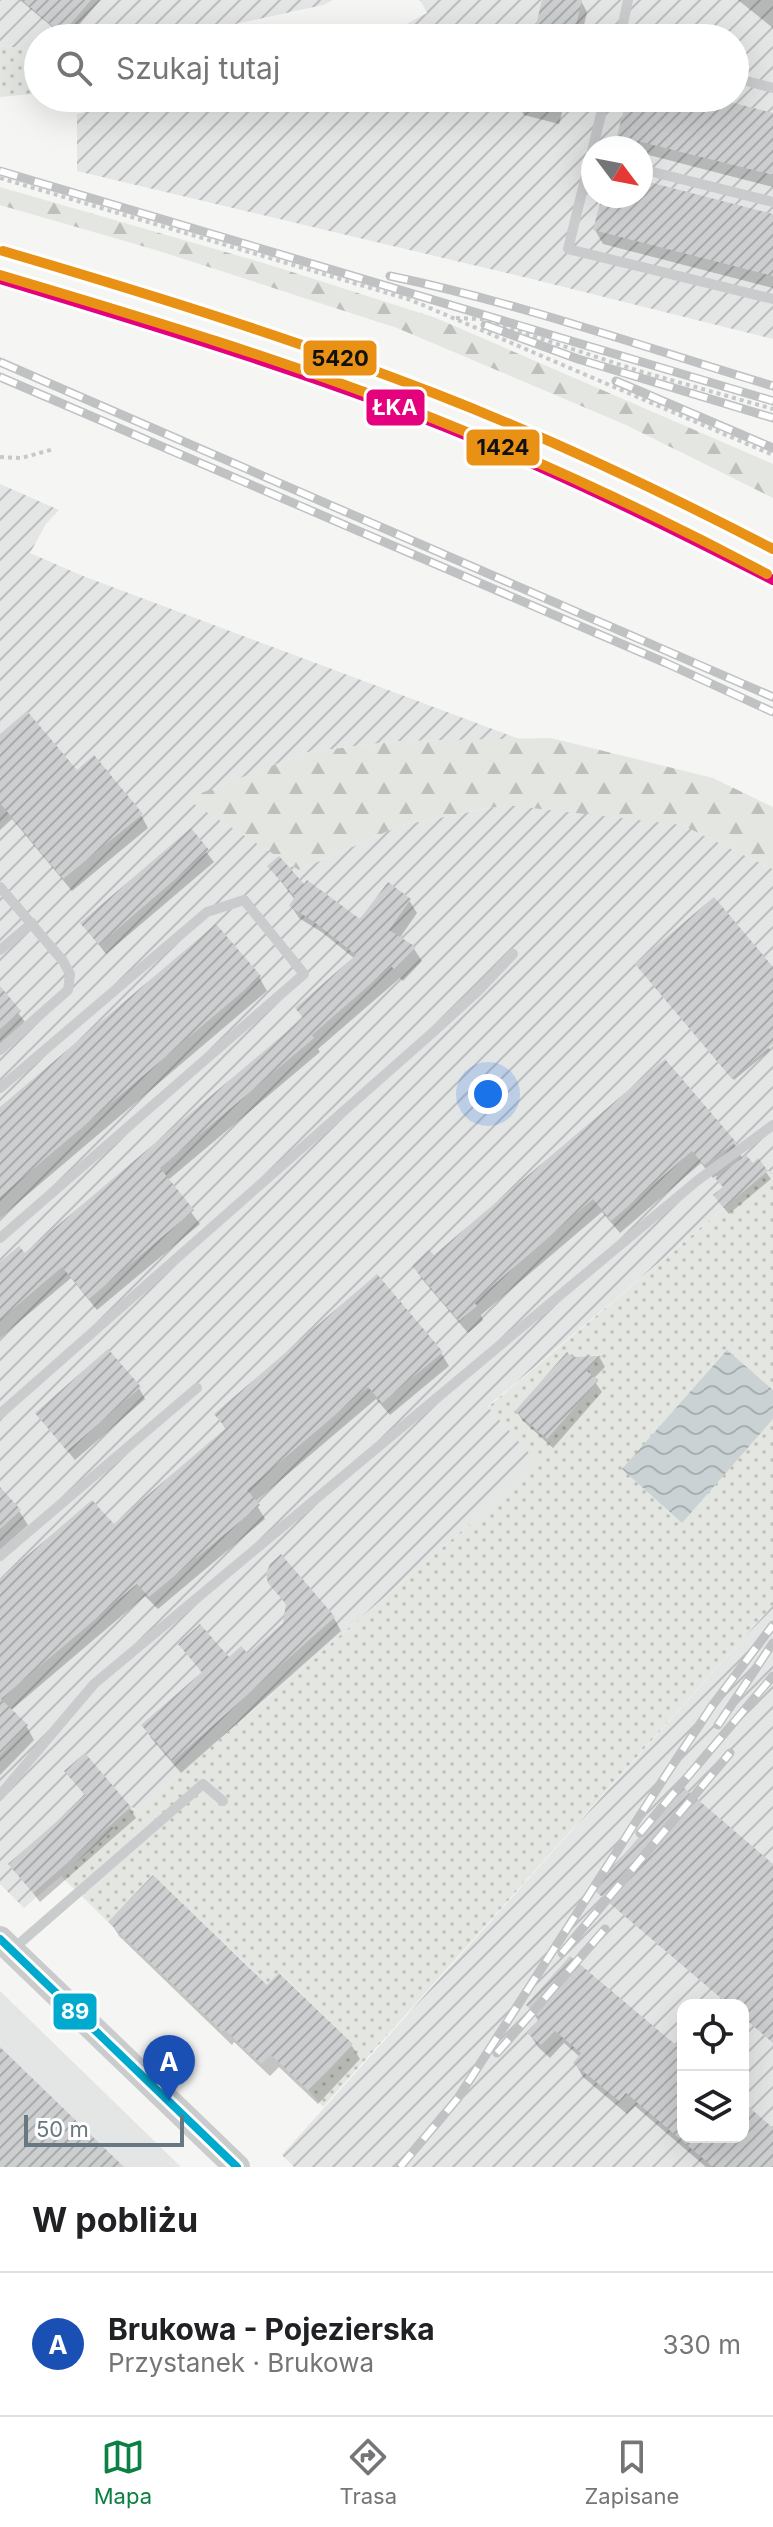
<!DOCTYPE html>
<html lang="pl">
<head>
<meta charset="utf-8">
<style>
  body { margin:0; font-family:Inter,sans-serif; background:#f2f2f2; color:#202124 }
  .controls { position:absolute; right:24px; bottom:24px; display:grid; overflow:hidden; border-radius:16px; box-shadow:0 8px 32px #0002 }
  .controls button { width:72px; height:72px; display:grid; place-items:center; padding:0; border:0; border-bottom:2px solid #e0e0e0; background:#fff; color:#202124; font:40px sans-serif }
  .compass { position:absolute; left:581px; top:136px; width:72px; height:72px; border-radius:50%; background:#fff; box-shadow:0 8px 32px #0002; rotate:122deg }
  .scale { position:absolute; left:24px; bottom:20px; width:160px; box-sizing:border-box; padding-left:8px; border:4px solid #677882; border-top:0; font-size:22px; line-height:28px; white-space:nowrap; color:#677882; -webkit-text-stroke:6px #fff; paint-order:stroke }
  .you { position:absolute; left:488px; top:1094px; width:28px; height:28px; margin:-20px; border:6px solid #fff; border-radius:50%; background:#1a73e8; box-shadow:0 0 0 12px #1a73e833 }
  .badge { display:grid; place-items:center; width:52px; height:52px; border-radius:50%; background:#0b8043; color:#fff; font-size:26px; font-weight:700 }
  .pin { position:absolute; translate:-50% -66px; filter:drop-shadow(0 2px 4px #0008) }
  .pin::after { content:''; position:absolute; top:42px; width:28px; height:24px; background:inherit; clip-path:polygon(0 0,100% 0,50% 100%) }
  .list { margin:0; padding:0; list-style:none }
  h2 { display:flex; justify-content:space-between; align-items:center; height:104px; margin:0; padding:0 32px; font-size:34px }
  h2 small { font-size:26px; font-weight:400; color:#757577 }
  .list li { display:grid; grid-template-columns:52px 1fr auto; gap:24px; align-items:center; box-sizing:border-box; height:144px; padding:0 32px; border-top:2px solid #e0e0e0 }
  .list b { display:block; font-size:30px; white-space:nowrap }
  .list p { margin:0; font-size:26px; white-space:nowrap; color:#757577 }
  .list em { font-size:26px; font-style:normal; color:#757577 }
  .icon { flex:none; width:44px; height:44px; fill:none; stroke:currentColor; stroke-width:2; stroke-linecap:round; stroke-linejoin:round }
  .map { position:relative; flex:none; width:773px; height:2167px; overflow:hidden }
  .search { position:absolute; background:#fff; box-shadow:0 8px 32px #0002; left:24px; right:24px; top:24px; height:88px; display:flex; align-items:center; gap:20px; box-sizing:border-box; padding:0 28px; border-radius:44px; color:#757577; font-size:30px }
  .sheet { height:248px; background:#fff }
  nav { display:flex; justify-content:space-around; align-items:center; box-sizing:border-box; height:112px; border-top:2px solid #e0e0e0; background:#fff; font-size:22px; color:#757577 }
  nav a { display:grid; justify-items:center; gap:4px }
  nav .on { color:#0b8043 }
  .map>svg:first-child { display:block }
  .built { fill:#e4e5e5 }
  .industrial { fill:url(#industrial-furrows); fill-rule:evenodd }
  .grass { fill:url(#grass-dots) }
  .forest { fill:url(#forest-firs) }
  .water { fill:url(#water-waves) }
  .shadow { fill:#0003 }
  .building { fill:url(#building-hatch) }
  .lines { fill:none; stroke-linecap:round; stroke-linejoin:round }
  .path { stroke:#c7c8c9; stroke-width:4; stroke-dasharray:4 4; stroke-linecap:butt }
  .service { stroke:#cacbcc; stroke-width:10 }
  .tertiary { stroke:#cacbcc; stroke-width:26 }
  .rail-casing { stroke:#bfc1c2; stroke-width:9 }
  .rail { stroke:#fff; stroke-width:6; stroke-dasharray:18; stroke-linecap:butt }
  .bus-1-casing { stroke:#fff; stroke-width:14 }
  .bus-1 { stroke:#00a9ce; stroke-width:8 }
  .rail-1-casing { stroke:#fff; stroke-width:16 }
  .rail-2-casing { stroke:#fff; stroke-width:16 }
  .rail-3-casing { stroke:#fff; stroke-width:16 }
  .rail-1 { stroke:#e5007d; stroke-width:10 }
  .rail-2 { stroke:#e89114; stroke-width:10 }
  .rail-3 { stroke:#e89114; stroke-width:10 }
  .line-badge { stroke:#fff; stroke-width:3 }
  .badge-label { font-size:22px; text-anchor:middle; font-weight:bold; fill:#fff }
  .pale-badge-label { font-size:22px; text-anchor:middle; font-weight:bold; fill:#111 }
</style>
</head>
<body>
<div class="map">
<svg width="773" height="2167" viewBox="0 0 773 2167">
  <defs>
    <pattern id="industrial-furrows" width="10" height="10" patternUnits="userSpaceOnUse" patternTransform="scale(2)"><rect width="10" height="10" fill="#e4e5e5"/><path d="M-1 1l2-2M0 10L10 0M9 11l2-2" fill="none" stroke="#bdbebf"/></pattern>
    <pattern id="grass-dots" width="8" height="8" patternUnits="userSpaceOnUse" patternTransform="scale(2)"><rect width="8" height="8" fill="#e4e7e1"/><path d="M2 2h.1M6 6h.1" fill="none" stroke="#bdc0bc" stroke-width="1.8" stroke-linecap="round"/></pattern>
    <pattern id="forest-firs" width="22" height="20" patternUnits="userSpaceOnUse" patternTransform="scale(2)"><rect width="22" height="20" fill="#e4e7e1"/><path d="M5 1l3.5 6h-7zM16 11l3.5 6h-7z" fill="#bdc0bc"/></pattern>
    <pattern id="water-waves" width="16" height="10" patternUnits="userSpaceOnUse" patternTransform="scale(2)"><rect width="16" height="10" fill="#cad2d4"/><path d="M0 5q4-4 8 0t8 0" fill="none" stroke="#a8afb1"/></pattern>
    <pattern id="building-hatch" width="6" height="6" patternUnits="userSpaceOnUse" patternTransform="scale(2)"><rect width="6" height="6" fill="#cccecf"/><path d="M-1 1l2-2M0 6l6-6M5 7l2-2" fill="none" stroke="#a9acad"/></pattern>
  </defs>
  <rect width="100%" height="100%" fill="#f5f5f4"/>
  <path class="built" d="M0,1991L181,2167H0Z"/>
  <g class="industrial">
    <path d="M0,0H333L323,5L171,38H38V52L0,45Z"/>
    <path d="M420,0H773V339L536,280L77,171V114L152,98H735V38H380L427,13ZM593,148H641V196H593Z"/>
    <path d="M0,484L59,510L46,524L30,553L83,576L522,740L398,741L308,752L187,799L299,870L402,825L506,805L583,806L682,825L773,869V1174L768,1171L488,1406L537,1461L485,1511L136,1811L132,1807L111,1825L115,1829L24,1908L0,1884Z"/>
    <path d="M773,1605V2167H294L282,2155ZM683,2005H743V2137H683Z"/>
  </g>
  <g class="grass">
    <path d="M0,45L38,52V88L31,94L0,97Z"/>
    <path d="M768,1171L773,1174V1605L323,2107L309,2091L353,2044L280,1973L261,1992L251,1969L154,1876L108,1922L61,1876L115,1829L111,1825L131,1807L136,1811L485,1511L536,1461L488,1407Z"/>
  </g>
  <g class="forest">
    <path d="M0,187L267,264L436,318L773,464V498L626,425L397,328L156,250L0,205Z"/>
    <path d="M551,738L713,778L773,807V869L682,825L506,805L402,825L299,870L186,799L308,752L398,741Z"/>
  </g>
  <path class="water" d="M727,1350L773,1390V1419L682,1523L622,1469Z"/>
  <g class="shadow">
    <path d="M20,0H100L69,37H64Z"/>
    <path d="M544,0L581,1L587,12L581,38H535Z"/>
    <path d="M738,0H773V28Z"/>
    <path d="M520,98H566L559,124L524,115L518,105Z"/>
    <path d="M629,98H707L773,115V187L641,153V148H627L619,135Z"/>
    <path d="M641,182L773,216V288L603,244L595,230L604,196H641Z"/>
    <path d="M0,737L76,772L141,815L148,828L72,891L12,819L0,830Z"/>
    <path d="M190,831L214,862L106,954L82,923Z"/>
    <path d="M270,867L360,922L409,900L417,913L399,939L414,949L422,961L403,981L400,978L318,1049L320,1052L167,1181L200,1224L97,1310L71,1278L0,1338V1264L25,1256L304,1020L355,959L323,933L299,918L291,906L295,900Z"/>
    <path d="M639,967L773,970V1040L767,1045L770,1050L734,1080Z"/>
    <path d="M259,977L267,991L0,1218V1110Z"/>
    <path d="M0,989L28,1026L0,1049Z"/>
    <path d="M665,1062L734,1144L743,1159L753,1165L758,1161L771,1179L729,1214L719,1202L724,1188L716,1176L713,1178L701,1163L620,1233L602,1212L481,1315L483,1320L468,1333L422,1279L414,1266L434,1258Z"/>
    <path d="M441,1353L449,1366L390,1415L376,1399L255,1502L265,1519L158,1609L145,1596L10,1711L27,1727L34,1740L0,1775V1581L114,1527L227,1431L216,1414Z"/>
    <path d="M600,1358L605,1367L593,1379L602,1392L553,1448L523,1421L517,1412L571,1359Z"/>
    <path d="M139,1388L145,1399L75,1460L37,1413Z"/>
    <path d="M0,1490L19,1511L28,1525L0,1550Z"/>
    <path d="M270,1582L334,1618L341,1631L181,1773L151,1738L144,1725L203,1674L181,1644L229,1660L247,1657L285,1624L288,1607Z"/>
    <path d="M67,1771L130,1808L136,1818L40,1902L11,1864L87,1798Z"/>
    <path d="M111,1923L267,1988L279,1976L352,2046L360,2059L318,2104L279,2067L270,2076L234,2042L232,2045L119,1936Z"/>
    <path d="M529,2006L683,2054V2137H743V2105L773,2131V2167H706L635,2106L627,2114L583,2077L575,2063L580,2057L564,2043L550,2058L538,2047L529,2033L539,2022Z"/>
  </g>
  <g class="building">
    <path d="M22,0H91L62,34Z"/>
    <path d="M542,0H582L573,38H533Z"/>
    <path d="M627,98H715L773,113V175L617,136Z"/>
    <path d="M641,180L773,214V276L593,230L602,196H641Z"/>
    <path d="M27,711L77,770L94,755L143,814L63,879L0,803V734Z"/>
    <path d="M191,828L209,850L99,945L80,923Z"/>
    <path d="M279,856L304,884L307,880L360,919L388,882L411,899L389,930L416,947L394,969L391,966L312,1035L314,1038L160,1168L194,1210L89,1299L62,1267L0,1320V1262L19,1246L25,1253L303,1018L295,1008L356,955L313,921L289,906L295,897L267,866Z"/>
    <path d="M714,897L773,967V1044L732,1079L635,964Z"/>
    <path d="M216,924L261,976L0,1197V1107Z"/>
    <path d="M0,986L21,1011L0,1029Z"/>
    <path d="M665,1059L736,1142L704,1165L692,1151L611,1221L593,1199L474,1302L477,1306L459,1321L412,1266L429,1250L434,1255Z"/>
    <path d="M746,1155L753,1163L758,1158L768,1171L724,1208L713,1195L723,1187L715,1178Z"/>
    <path d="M377,1274L443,1352L382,1403L368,1387L247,1490L260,1505L149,1597L137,1584L1,1699L28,1725L0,1755V1579L92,1500L114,1524L226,1428L214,1414Z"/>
    <path d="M108,1349L141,1387L67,1451L35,1413Z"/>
    <path d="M567,1352L572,1357L601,1356L586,1370L598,1381L547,1439L515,1411Z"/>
    <path d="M0,1487L21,1510L0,1529Z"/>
    <path d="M281,1554L335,1617L173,1761L141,1725L202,1672L178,1644L200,1624L229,1657L241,1646L248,1654L283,1623L286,1604L268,1583L266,1574L270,1564Z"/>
    <path d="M85,1753L131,1807L33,1893L8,1864L86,1796L64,1771Z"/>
    <path d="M682,1786L773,1864V2043L743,2017V2005H729L594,1890Z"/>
    <path d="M153,1875L267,1985L279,1973L353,2044L309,2091L271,2055L261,2064L225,2030L223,2032L108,1922Z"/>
    <path d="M570,1956L683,2051V2137H743V2102L773,2128V2167H713L626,2093L619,2101L573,2063L581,2053L555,2031L541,2045L527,2033L540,2018L526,2005Z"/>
    <path d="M0,2047L124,2167H0Z"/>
  </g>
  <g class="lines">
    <g class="path">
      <path d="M0,178L411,300L773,455"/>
      <path d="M456,318L481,319L639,371L773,409"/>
      <path d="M0,457L21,458L54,449"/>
    </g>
    <g class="service">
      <path d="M620,38L628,0"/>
      <path d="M735,78L773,88"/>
      <path d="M605,98L568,249L773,299"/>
      <path d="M641,169L773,202"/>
      <path d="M0,887L63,961L70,974L68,990L0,1050"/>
      <path d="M0,950L32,923"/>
      <path d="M0,1088L207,912L244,900L304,974L0,1238"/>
      <path d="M0,1414L431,1034L478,991L513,954"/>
      <path d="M0,1556L197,1388"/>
      <path d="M0,1795L94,1684L698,1180L773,1125"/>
      <path d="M13,1949L203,1784L223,1801"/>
    </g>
    <path class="tertiary" d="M0,1939L237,2167"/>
    <defs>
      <g id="rail">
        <path d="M0,171L773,401"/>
        <path d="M390,276C520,303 646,348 773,386"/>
        <path d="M485,325L578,359L773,418"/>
        <path d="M0,362L773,697"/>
        <path d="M0,377L666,663L773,712"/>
        <path d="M616,381L773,448"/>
        <path d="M718,1725L773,1643"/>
        <path d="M640,1833L773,1676"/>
        <path d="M562,1953L730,1753"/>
        <path d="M497,2053L605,1929"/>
        <path d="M400,2167L458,2098L666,1775L712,1706L773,1625"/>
      </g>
    </defs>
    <use href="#rail" class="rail-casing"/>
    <use href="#rail" class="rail"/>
    <defs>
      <path id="bus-1" d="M0,1939L237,2167"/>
    </defs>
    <use href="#bus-1" class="bus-1-casing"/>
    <use href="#bus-1" class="bus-1"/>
    <defs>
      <path id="rail-1" d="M0,279C149,324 298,369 443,426C556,471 665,525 773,580"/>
      <path id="rail-2" d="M0,275C145,318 291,362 432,418C547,464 658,516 767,574"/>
      <path id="rail-3" d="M3,251C149,294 295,339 436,394C552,439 663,492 773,549"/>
    </defs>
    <use href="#rail-1" class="rail-1-casing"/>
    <use href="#rail-2" class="rail-2-casing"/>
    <use href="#rail-3" class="rail-3-casing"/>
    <use href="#rail-1" class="rail-1"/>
    <use href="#rail-2" class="rail-2"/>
    <use href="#rail-3" class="rail-3"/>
  </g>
  <g class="line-badge">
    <rect x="302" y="339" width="76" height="38" rx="8" fill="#e89114"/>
    <rect x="365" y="388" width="61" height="39" rx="8" fill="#e5007d"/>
    <rect x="465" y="428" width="76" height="39" rx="8" fill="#e89114"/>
    <rect x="52" y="1992" width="46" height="39" rx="8" fill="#00a9ce"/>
  </g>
  <g class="badge-label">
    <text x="395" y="415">ŁKA</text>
    <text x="75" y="2019">89</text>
  </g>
  <g class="pale-badge-label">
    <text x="340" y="366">5420</text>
    <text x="503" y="455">1424</text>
  </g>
</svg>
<div class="controls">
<button><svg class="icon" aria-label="locate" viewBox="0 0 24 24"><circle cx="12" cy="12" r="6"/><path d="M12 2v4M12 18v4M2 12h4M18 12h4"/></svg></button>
<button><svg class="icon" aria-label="layers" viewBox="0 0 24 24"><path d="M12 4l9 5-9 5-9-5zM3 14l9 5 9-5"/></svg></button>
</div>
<svg class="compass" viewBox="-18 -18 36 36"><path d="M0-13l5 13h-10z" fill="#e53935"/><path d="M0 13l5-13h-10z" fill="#757577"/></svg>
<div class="scale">50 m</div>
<div class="you"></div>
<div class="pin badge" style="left:169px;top:2101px;background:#1a4fb4">A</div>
<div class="search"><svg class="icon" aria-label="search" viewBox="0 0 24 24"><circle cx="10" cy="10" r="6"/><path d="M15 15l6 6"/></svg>Szukaj tutaj</div>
</div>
<section class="sheet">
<h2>W pobliżu<small></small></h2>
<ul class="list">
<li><span class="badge" style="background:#1a4fb4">A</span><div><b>Brukowa - Pojezierska</b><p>Przystanek · Brukowa</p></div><em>330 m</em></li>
</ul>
</section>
<nav>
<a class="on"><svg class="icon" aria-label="map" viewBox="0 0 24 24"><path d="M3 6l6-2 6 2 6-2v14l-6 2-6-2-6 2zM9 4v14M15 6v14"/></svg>Mapa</a>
<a><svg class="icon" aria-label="directions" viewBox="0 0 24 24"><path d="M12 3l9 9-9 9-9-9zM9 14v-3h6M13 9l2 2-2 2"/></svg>Trasa</a>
<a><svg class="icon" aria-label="saved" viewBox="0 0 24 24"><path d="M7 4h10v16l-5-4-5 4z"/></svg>Zapisane</a>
</nav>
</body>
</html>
